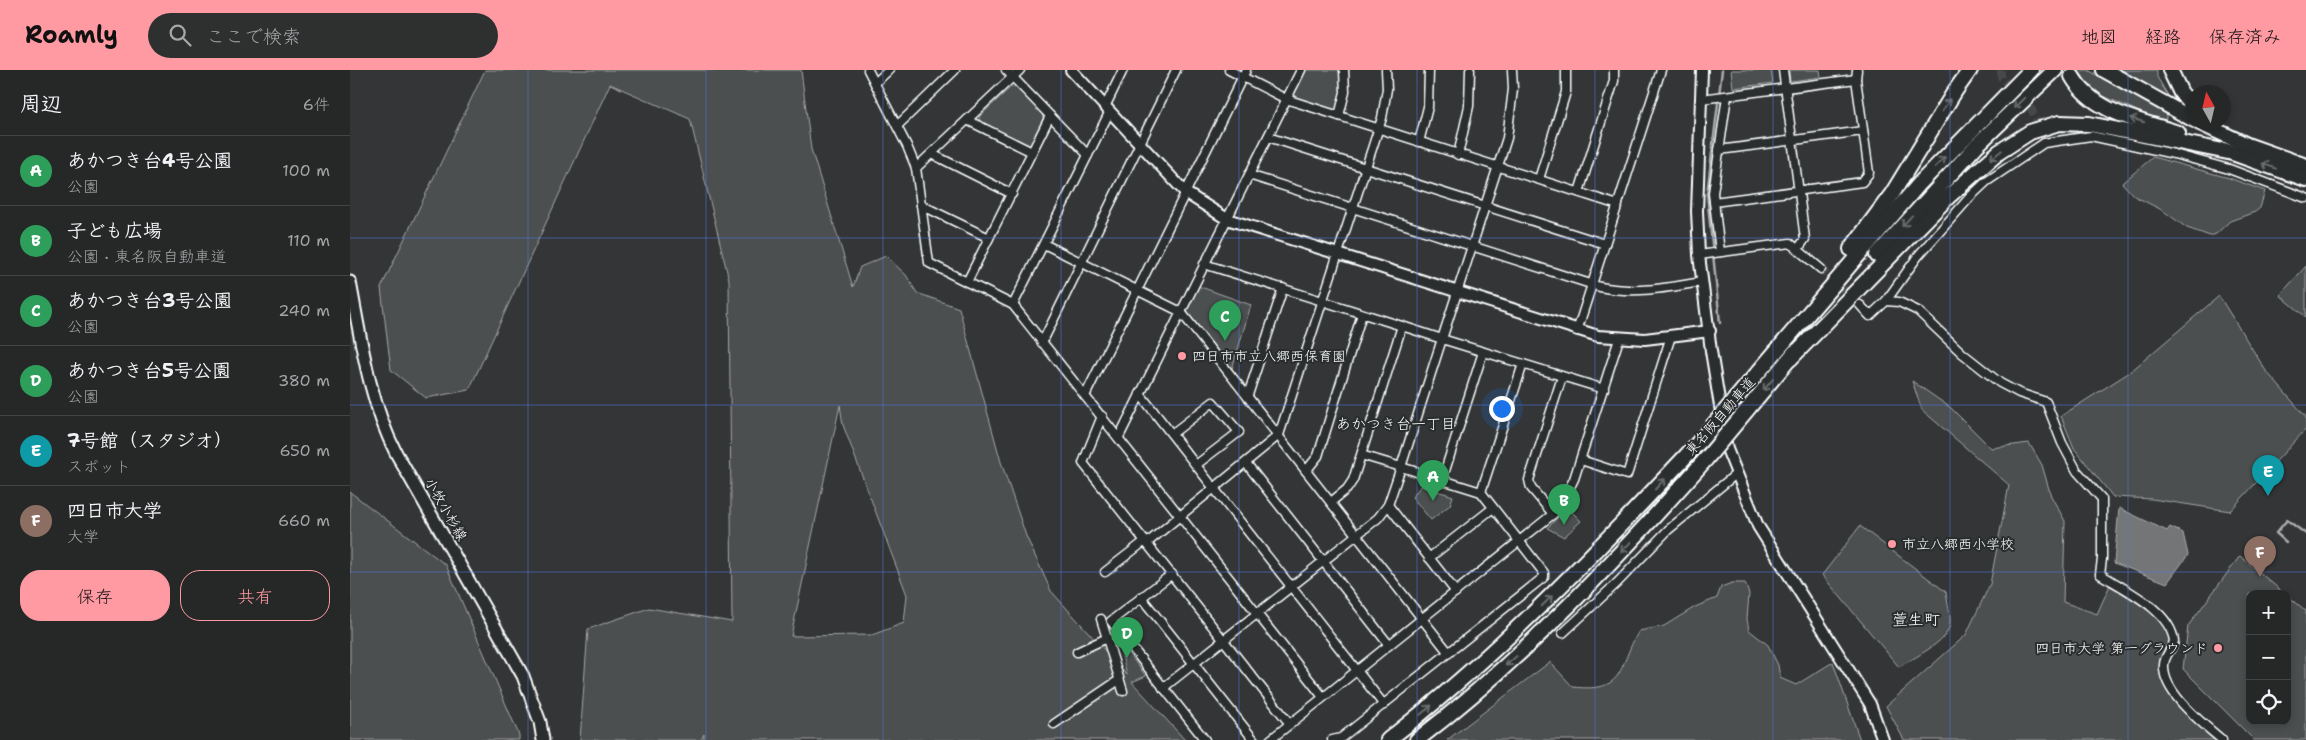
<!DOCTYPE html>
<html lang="ja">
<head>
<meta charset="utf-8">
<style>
  body { margin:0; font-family:"Shantell Sans","Klee One",sans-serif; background:#2e3030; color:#f1f3f6 }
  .controls { position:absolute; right:15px; bottom:15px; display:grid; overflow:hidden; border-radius:10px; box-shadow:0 2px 8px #0003 }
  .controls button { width:45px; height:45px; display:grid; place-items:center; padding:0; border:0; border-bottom:1px solid #424445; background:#262828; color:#f1f3f6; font:25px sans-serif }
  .compass { position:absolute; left:1836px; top:15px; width:45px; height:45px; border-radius:50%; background:#262828; box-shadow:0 2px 8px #0003; rotate:352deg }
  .you { position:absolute; left:1151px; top:338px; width:18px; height:18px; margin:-12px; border:4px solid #fff; border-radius:50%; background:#1a73e8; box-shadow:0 0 0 8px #1a73e833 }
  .badge { display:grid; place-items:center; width:32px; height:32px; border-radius:50%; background:#ff9aa2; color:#fff; font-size:16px; font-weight:700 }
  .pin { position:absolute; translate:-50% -41px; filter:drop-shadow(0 1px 2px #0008) }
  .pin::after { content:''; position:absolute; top:26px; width:18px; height:15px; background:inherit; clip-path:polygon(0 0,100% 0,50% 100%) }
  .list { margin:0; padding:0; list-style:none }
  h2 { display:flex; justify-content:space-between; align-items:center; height:65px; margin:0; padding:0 20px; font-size:21px }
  h2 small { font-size:16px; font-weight:400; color:#a4a6a8 }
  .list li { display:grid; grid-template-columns:32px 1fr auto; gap:15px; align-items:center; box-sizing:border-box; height:70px; padding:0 20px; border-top:1px solid #424445 }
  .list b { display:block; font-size:19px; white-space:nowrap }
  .list p { margin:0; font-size:16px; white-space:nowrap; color:#a4a6a8 }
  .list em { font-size:16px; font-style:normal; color:#a4a6a8 }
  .actions { display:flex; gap:10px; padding:15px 20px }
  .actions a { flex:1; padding:11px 0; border:1px solid #ff9aa2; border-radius:20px; text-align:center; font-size:18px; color:#ff9aa2 }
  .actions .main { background:#ff9aa2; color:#111 }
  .icon { flex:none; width:28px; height:28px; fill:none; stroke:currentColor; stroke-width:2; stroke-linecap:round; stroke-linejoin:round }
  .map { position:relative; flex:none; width:1956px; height:670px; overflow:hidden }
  header { display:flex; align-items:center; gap:30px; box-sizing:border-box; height:70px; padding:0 25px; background:#ff9aa2; color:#111 }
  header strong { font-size:24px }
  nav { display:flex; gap:28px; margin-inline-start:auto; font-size:18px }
  .search { width:350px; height:45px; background:#2e3030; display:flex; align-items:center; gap:12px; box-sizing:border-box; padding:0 18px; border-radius:28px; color:#a4a6a8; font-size:19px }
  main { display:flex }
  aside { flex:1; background:#262828 }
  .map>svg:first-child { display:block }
  .green { fill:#4c4f50; stroke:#a6a7a8; fill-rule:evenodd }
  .water { fill:#737576; stroke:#abacad }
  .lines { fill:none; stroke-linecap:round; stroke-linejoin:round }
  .stream { stroke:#abacad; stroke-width:2.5 }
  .minor-tunnel { stroke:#47494a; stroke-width:8; stroke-dasharray:8 4; stroke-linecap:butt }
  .minor-casing { stroke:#fff; stroke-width:11 }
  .tertiary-casing { stroke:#fff; stroke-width:14 }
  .secondary-casing { stroke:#fff; stroke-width:15 }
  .motorway-casing { stroke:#fff; stroke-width:18 }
  .minor { stroke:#2a2d2e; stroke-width:8 }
  .tertiary { stroke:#2a2d2e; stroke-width:10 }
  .secondary { stroke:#2a2d2e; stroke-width:11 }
  .motorway { stroke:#2a2d2e; stroke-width:14 }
  .motorway-bridge-casing { stroke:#fff; stroke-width:18; stroke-linecap:butt }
  .motorway-bridge { stroke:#2a2d2e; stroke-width:14 }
  .oneway { stroke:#6a6c6d }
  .grid { fill:none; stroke:#567ae2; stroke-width:1; stroke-opacity:0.55 }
  .poi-dot { fill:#ff9aa2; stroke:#2a2d2e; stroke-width:2 }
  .labels { text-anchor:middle; stroke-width:4; stroke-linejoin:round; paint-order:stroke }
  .poi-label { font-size:14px; fill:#fff; stroke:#2a2d2e; text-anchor:start }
  .street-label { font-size:14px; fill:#fff; stroke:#2a2d2e }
  .neighbourhood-label { font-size:15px; fill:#fff; stroke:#2a2d2e }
  .quarter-label { font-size:16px; fill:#fff; stroke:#2a2d2e }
</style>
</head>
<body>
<header>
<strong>Roamly</strong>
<div class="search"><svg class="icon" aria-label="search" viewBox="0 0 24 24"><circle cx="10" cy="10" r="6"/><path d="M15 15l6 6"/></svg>ここで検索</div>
<nav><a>地図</a><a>経路</a><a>保存済み</a></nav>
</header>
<main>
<aside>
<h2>周辺<small>6件</small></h2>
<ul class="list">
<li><span class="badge" style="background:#2e9e5b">A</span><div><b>あかつき台4号公園</b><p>公園</p></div><em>100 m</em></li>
<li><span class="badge" style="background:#2e9e5b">B</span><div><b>子ども広場</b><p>公園 · 東名阪自動車道</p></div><em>110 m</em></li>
<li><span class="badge" style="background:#2e9e5b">C</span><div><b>あかつき台3号公園</b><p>公園</p></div><em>240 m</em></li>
<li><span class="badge" style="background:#2e9e5b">D</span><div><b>あかつき台5号公園</b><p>公園</p></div><em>380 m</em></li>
<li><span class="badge" style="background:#0f9aa8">E</span><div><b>7号館（スタジオ）</b><p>スポット</p></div><em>650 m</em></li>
<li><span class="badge" style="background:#8d6e63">F</span><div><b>四日市大学</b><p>大学</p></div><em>660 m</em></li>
</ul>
<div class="actions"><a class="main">保存</a><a>共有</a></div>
</aside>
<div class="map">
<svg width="1956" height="670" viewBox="0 0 1956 670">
  <rect width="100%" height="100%" fill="#333536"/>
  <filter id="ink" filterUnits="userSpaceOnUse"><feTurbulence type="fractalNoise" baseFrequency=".02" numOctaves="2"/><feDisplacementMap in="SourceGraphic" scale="10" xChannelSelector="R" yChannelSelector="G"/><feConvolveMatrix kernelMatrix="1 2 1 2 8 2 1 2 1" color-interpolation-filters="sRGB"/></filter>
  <g filter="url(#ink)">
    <g class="green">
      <path d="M135,0H451L461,79L503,217L510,197L536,186L556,205L567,223L609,238L651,392L676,466L701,521L777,605L768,570L796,606L782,612L835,670H354V664L351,670H230L238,559L299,538L382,552L379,210L340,49L260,14L119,320L76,328L41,300L31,218ZM490,335L493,355L557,525L554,553L522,565L441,566Z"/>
      <path d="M955,0H992V21L988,38L984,40L945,28L944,24Z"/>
      <path d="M1381,0H1421L1423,13L1383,18Z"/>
      <path d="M1439,0H1470L1471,7L1440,11Z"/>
      <path d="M1726,0H1738L1816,44V49L1808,50L1742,21Z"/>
      <path d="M1770,0H1807V7L1819,27Z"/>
      <path d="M661,17H667L692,43L694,53L683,75L677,76L630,52L629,47Z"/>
      <path d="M1803,87L1879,108L1915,121L1910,138L1905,142L1880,151L1866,164L1860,166L1837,158L1812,140L1784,126L1772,113Z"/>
      <path d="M1956,196V247L1930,225Z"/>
      <path d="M848,216L901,235L882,299L837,243L836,239Z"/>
      <path d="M1869,226L1916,301L1956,347V359L1880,441L1802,429L1763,427L1724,378L1711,346L1780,302Z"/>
      <path d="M1562,311L1601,338L1641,378L1679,373L1692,395L1701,426L1715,451L1713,532L1747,544L1760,515C1777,526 1826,549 1819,575C1815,587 1806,592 1811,607C1818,632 1847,653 1866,670H1554L1536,636L1616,565L1640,514L1659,415L1572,340Z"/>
      <path d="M1071,416L1103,426L1100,435L1081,450L1062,427Z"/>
      <path d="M0,422L96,495L169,665V670H0Z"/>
      <path d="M1218,438L1231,451L1214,467L1197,458Z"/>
      <path d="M1510,456L1596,522C1597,532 1601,545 1600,554C1598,572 1563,588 1549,597L1472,505Z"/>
      <path d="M1890,486L1935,524H1900V651H1937V525L1956,541V670H1904L1833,599L1838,556Z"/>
      <path d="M1382,513H1395L1399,524L1397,549L1399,560L1418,575L1428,595L1430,608L1446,615L1483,592L1510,670H1097L1200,592L1223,617C1277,623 1267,597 1289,561L1314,556L1345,537L1367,528L1371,517Z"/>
    </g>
    <path class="water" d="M1769,438L1817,461L1820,457L1833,463L1838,485L1817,513L1764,493Z"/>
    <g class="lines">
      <g class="stream">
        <path d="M1370,253L1357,124L1372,0"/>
        <path d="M1936,472L1926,463L1937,450L1956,464"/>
      </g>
      <g class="minor-tunnel">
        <path d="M1651,0V7L1664,21"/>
        <path d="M1672,29L1682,40L1692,67"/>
        <path d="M1471,199L1503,228"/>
      </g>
      <defs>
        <g id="minor">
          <path d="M518,0L557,76L566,98L579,193L663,235L973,627"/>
          <path d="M656,0L738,85"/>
          <path d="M879,0L936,29L1268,135"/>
          <path d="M1162,0L1163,19L1157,68L1092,269L1254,319"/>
          <path d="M1433,0L1455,169L1448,179"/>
          <path d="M525,13L539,0"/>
          <path d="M1351,29L1506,9"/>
          <path d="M755,37L773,0"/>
          <path d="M989,46L995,22L994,0"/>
          <path d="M617,50L682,82"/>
          <path d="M547,56L605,0"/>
          <path d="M918,67L1255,174"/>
          <path d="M1069,72L1078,37L1079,0"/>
          <path d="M1369,80L1513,61"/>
          <path d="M582,84L662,124"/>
          <path d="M1108,85L1119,36L1120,0"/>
          <path d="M566,98L670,0"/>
          <path d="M899,105L1250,217C1285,224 1317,218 1352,212"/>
          <path d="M1189,109L1216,22V0"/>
          <path d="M1229,122L1264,11V0"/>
          <path d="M1364,132L1512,112L1519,103L1506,9L1507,0"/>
          <path d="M571,135L639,168"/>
          <path d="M694,174L831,242L1099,583"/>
          <path d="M1370,182L1363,123L1377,26"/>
          <path d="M1349,185L1440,173L1471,199"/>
          <path d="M854,194L1052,256"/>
          <path d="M617,212L700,46"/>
          <path d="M1536,231L1549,232L1568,241L1612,283L1650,313L1669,323L1696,332L1712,373L1727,401L1752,429V489L1750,504C1774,519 1820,540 1824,571C1822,580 1814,586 1814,595C1812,623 1854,654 1872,670"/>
          <path d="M663,235L760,41"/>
          <path d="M1510,235L1520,246L1536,231L1568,186L1620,127L1636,112L1694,73L1741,66L1824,84L1879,99L1956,128"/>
          <path d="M1227,261L1311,0"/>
          <path d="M692,273L826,0"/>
          <path d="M790,324L1034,635"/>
          <path d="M898,325L933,218"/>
          <path d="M735,326L896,0"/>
          <path d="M752,346L733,393L940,654"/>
          <path d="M823,363L863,332L889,362L846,395"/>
          <path d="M769,367L951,0"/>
          <path d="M1231,390L1277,405L1321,266"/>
          <path d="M896,393L1039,575"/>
          <path d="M956,401L968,386L1012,244"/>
          <path d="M1092,410L1133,282"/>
          <path d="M1131,422L1173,294"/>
          <path d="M981,432L997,419L1003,410L1052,256L1092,269L1051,397L1011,385"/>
          <path d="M1038,435L1106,522"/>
          <path d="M1203,444L1181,418L1179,410L1212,307"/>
          <path d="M797,473L929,365L1032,48L1037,19L1036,0"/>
          <path d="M1079,488L1143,438"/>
          <path d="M755,502L795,471"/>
          <path d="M822,504L761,551L855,670"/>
          <path d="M791,527L904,670"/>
          <path d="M751,549L773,621"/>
          <path d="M1213,563L1267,513L1318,460L1386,404"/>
          <path d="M727,582L757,568"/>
          <path d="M813,618L1028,448L1038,435L1051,397L1131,422L1194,503V507L991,668L982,670"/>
          <path d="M704,654L769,610"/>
          <path d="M920,670L1203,444L1214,429L1224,409L1269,269"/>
        </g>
        <g id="tertiary">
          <path d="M721,0L836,123L877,149L1248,266L1295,269L1360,261"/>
          <path d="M1352,0L1347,141L1349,185L1361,281L1377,379L1408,456L1520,634L1533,670"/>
        </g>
        <path id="secondary" d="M0,212C11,270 19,331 46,383L173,606L190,652L193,670"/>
        <g id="motorway">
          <path d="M1754,0L1844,50"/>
          <path d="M1820,0L1831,23L1844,37"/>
          <path d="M1722,6C1743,43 1790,50 1828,63"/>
          <path d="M1848,52L1897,75L1956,96"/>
          <path d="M1874,80L1956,109"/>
          <path d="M1501,179L1542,124L1605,21L1620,0"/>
          <path d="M1527,185L1627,75L1705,0"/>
          <path d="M1440,289L1598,127L1649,82L1680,62L1709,53L1739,54L1883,83"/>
          <path d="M1387,327L1570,113L1681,0"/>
          <path d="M1396,341L1445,282"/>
          <path d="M1038,670C1152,581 1251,477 1350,371"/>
          <path d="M1067,670C1174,588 1267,489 1356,389"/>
        </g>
      </defs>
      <use href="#minor" class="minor-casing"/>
      <use href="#tertiary" class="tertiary-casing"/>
      <use href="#secondary" class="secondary-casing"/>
      <use href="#motorway" class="motorway-casing"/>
      <use href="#minor" class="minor"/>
      <use href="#tertiary" class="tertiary"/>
      <use href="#secondary" class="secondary"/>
      <use href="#motorway" class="motorway"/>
      <defs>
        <g id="motorway-bridge">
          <path d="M1350,371L1387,327"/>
          <path d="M1356,389L1396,341"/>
        </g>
      </defs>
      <use href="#motorway-bridge" class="motorway-bridge-casing"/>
      <use href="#motorway-bridge" class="motorway-bridge"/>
    </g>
    <defs><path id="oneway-shaft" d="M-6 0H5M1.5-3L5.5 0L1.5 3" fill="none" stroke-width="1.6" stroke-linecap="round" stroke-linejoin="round" transform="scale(1.25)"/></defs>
    <g class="oneway">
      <use href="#oneway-shaft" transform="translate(1669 33) rotate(135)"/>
      <use href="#oneway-shaft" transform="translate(1596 35) rotate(-59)"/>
      <use href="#oneway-shaft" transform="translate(1787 50) rotate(-162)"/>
      <use href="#oneway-shaft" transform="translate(1646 85) rotate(141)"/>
      <use href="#oneway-shaft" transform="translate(1590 92) rotate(-46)"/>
      <use href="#oneway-shaft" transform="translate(1919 96) rotate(-160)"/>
      <use href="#oneway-shaft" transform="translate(1557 151) rotate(132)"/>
      <use href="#oneway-shaft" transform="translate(1418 315) rotate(130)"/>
      <use href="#oneway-shaft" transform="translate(1310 414) rotate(-47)"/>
      <use href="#oneway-shaft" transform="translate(1276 477) rotate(133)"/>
      <use href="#oneway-shaft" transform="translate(1197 531) rotate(-45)"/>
      <use href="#oneway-shaft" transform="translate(1161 591) rotate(139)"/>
      <use href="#oneway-shaft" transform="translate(1076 640) rotate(-40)"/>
    </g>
  </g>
  <path class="grid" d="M178,0V670M356,0V670M533,0V670M711,0V670M889,0V670M1067,0V670M1245,0V670M1423,0V670M1600,0V670M1778,0V670M0,168H1956M0,335H1956M0,502H1956"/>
  <g class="poi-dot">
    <circle cx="832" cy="286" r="5"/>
    <circle cx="1542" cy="474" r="5"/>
    <circle cx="1868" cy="578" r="5"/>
  </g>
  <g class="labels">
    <g class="poi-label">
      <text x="842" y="291">四日市市立八郷西保育園</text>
      <text x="1552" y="479">市立八郷西小学校</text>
      <text x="1858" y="583" text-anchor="end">四日市大学 第一グラウンド</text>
    </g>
    <g class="street-label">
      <text transform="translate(1370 346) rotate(-49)" y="5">東名阪自動車道</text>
      <text transform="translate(96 439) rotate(60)" y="5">小牧小杉線</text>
    </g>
    <g class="neighbourhood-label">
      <text x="1046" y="359">あかつき台一丁目</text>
    </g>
    <g class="quarter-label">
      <text x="1566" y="555">萱生町</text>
    </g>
  </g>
</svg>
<div class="controls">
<button>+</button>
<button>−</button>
<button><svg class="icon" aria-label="locate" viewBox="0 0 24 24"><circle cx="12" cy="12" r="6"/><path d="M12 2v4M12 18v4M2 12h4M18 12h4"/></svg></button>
</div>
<svg class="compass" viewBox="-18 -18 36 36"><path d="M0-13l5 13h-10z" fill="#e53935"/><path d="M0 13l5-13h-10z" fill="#a4a6a8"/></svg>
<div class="you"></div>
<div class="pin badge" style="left:1083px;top:431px;background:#2e9e5b">A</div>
<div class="pin badge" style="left:1214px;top:455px;background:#2e9e5b">B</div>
<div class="pin badge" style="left:875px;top:271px;background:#2e9e5b">C</div>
<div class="pin badge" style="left:777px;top:588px;background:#2e9e5b">D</div>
<div class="pin badge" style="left:1918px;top:426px;background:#0f9aa8">E</div>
<div class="pin badge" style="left:1910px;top:507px;background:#8d6e63">F</div>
</div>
</main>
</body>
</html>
